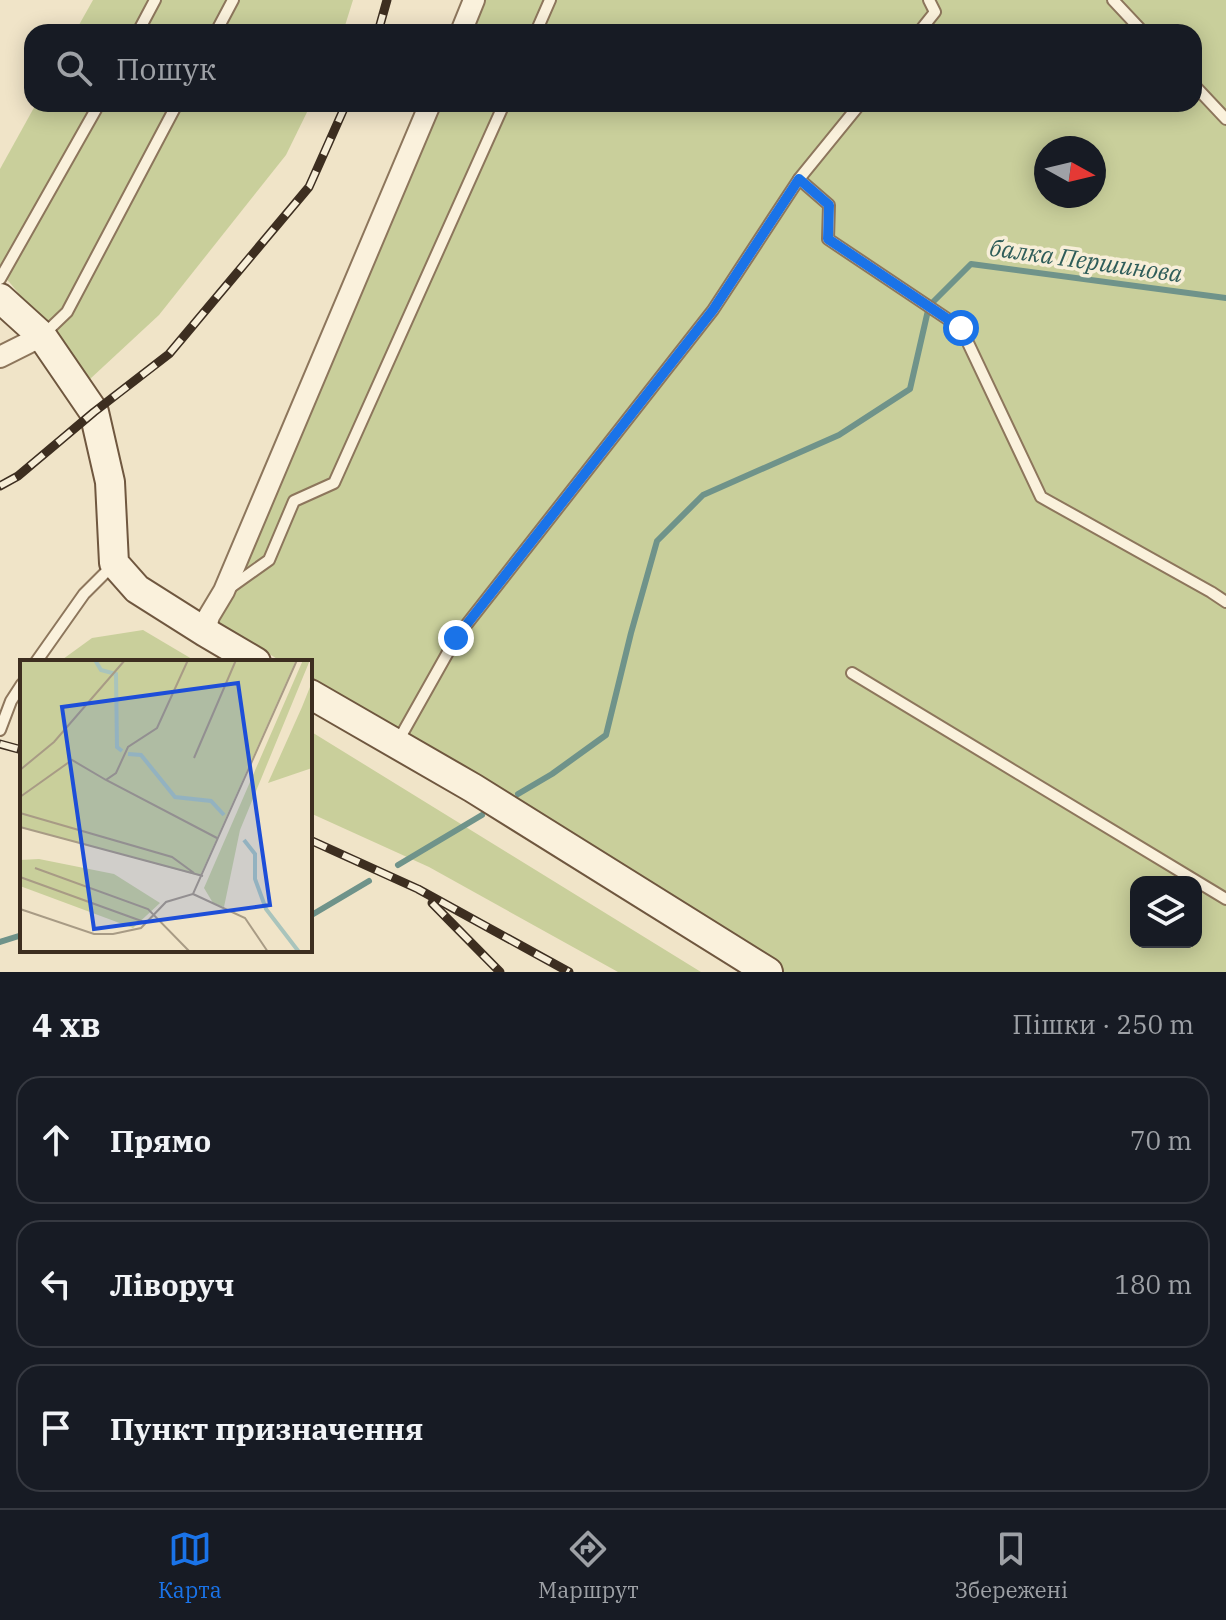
<!DOCTYPE html>
<html lang="uk">
<head>
<meta charset="utf-8">
<style>
  body { margin:0; font-family:"IBM Plex Serif",serif; background:#242831; color:#f1f3f6 }
  .controls { position:absolute; right:24px; bottom:24px; display:grid; overflow:hidden; border-radius:16px; box-shadow:0 4px 20px #0003 }
  .controls button { width:72px; height:72px; display:grid; place-items:center; padding:0; border:0; border-bottom:2px solid #363941; background:#171b24; color:#f1f3f6; font:40px sans-serif }
  .compass { position:absolute; left:1034px; top:136px; width:72px; height:72px; border-radius:50%; background:#171b24; box-shadow:0 4px 20px #0003; rotate:98deg }
  .stop { position:absolute; width:24px; height:24px; margin:-18px; border:6px solid #1a73e8; border-radius:50%; background:#fff }
  .stop.end { background:#1a73e8; border-color:#fff; box-shadow:0 2px 8px #0008 }
  .list { margin:0; padding:0; list-style:none }
  h2 { display:flex; justify-content:space-between; align-items:center; height:104px; margin:0; padding:0 32px; font-size:34px }
  h2 small { font-size:26px; font-weight:400; color:#9ea1a6 }
  .list li { display:grid; grid-template-columns:52px 1fr auto; gap:24px; align-items:center; box-sizing:border-box; height:128px; margin:0 16px 16px; padding:0 16px; border:2px solid #363941; border-radius:24px }
  .list b { display:block; font-size:30px; white-space:nowrap }
  .list em { font-size:26px; font-style:normal; color:#9ea1a6 }
  .icon { flex:none; width:44px; height:44px; fill:none; stroke:currentColor; stroke-width:2; stroke-linecap:round; stroke-linejoin:round }
  .map { position:relative; flex:none; width:1226px; height:972px; overflow:hidden }
  .search { position:absolute; background:#171b24; box-shadow:0 4px 20px #0003; left:24px; right:24px; top:24px; height:88px; display:flex; align-items:center; gap:20px; box-sizing:border-box; padding:0 28px; border-radius:24px; color:#9ea1a6; font-size:30px }
  .sheet { height:536px; background:#171b24 }
  nav { display:flex; justify-content:space-around; align-items:center; box-sizing:border-box; height:112px; border-top:2px solid #363941; background:#171b24; font-size:22px; color:#9ea1a6 }
  nav a { display:grid; justify-items:center; gap:4px }
  nav .on { color:#1a73e8 }
  .map>svg:first-child { display:block }
  .green { fill:#c9cf9b; fill-rule:evenodd }
  .lines { fill:none; stroke-linecap:round; stroke-linejoin:round }
  .stream { stroke:#6f938a; stroke-width:6 }
  .lane-casing { stroke:#8d765c; stroke-width:14 }
  .street-casing { stroke:#8d765c; stroke-width:24 }
  .secondary-casing { stroke:#6f573f; stroke-width:32 }
  .lane { stroke:#faf1dc; stroke-width:10 }
  .street { stroke:#faf1dc; stroke-width:20 }
  .secondary { stroke:#faf1dc; stroke-width:28 }
  .rail-casing { stroke:#3d2e20; stroke-width:9 }
  .rail { stroke:#f7eed8; stroke-width:6; stroke-dasharray:18; stroke-linecap:butt }
  .route { stroke:#1a73e8; stroke-width:10 }
  .labels { text-anchor:middle; stroke-width:7; stroke-linejoin:round; paint-order:stroke }
  .water-label { font-size:24px; font-style:italic; fill:#2f5d5a; stroke:#f7eed8 }
  .inset-river { fill:none; stroke:#a9c4bc; stroke-width:4 }
  .inset-road { fill:none; stroke:#a89b85; stroke-width:2 }
  .view { fill:#1d4ed8; fill-opacity:0.15; stroke:#1d4ed8; stroke-width:4 }
  .inset-edge { fill:none; stroke:#3d2e20; stroke-width:4 }
</style>
</head>
<body>
<div class="map">
<svg width="1226" height="972" viewBox="0 0 1226 972">
  <rect width="100%" height="100%" fill="#f0e4c8"/>
  <g class="green">
    <path d="M93,0H353L343,32H75Z"/>
    <path d="M474,0H1226V972H782L402,734L310,679V662H282L209,616L430,104H1194V32H461ZM1046,148H1094V196H1046ZM1136,882H1196V942H1136Z"/>
    <path d="M36,104H311L286,155L159,315L90,379L0,271V169Z"/>
    <path d="M143,630L197,662H59L92,638Z"/>
    <path d="M310,731L701,972H618L429,867L310,813Z"/>
  </g>
  <g class="lines">
    <g class="stream">
      <path d="M518,794L552,774L606,735L631,633L657,541L703,495L839,435L910,389L929,306L971,264L1226,298"/>
      <path d="M398,865L482,815"/>
      <path d="M310,916L369,881"/>
      <path d="M0,942L22,935"/>
    </g>
    <defs>
      <g id="lane">
        <path d="M1113,0L1143,32"/>
        <path d="M138,32L155,0"/>
        <path d="M216,32L233,0"/>
        <path d="M536,32L550,0"/>
        <path d="M919,32L935,12L929,0"/>
        <path d="M1194,85L1226,119"/>
        <path d="M799,179L860,104"/>
        <path d="M0,279L99,104"/>
        <path d="M42,336L67,312L177,104"/>
        <path d="M231,587L269,560L294,501L334,483L504,104"/>
        <path d="M36,662L84,594L113,565"/>
        <path d="M852,673L1226,899"/>
        <path d="M0,730L11,701L22,684"/>
        <path d="M400,744L402,734L456,638L713,310L799,179L829,205L828,239L961,328L1041,497L1211,592L1226,602"/>
      </g>
      <g id="street">
        <path d="M461,32L474,0"/>
        <path d="M0,357L42,336"/>
        <path d="M205,632L209,616L224,591L430,104"/>
      </g>
      <g id="secondary">
        <path d="M0,298L42,336L94,412L110,482L114,563L137,589L205,632L256,662"/>
        <path d="M310,694L473,788L768,972"/>
      </g>
    </defs>
    <use href="#lane" class="lane-casing"/>
    <use href="#street" class="street-casing"/>
    <use href="#secondary" class="secondary-casing"/>
    <use href="#lane" class="lane"/>
    <use href="#street" class="street"/>
    <use href="#secondary" class="secondary"/>
    <defs>
      <g id="rail">
        <path d="M378,32L387,0"/>
        <path d="M0,486L18,476L94,412L169,354L309,187L346,104"/>
        <path d="M0,744L22,750"/>
        <path d="M310,840L418,889L569,972"/>
        <path d="M432,903L500,972"/>
      </g>
    </defs>
    <use href="#rail" class="rail-casing"/>
    <use href="#rail" class="rail"/>
  </g>
  <g class="lines">
    <path class="route" d="M456,638L713,310L799,179L829,205L828,239L961,328"/>
  </g>
  <g class="labels">
    <g class="water-label">
      <text transform="translate(1086 261) rotate(8)" y="8">балка Першинова</text>
    </g>
  </g>
  <g transform="translate(20 660)">
    <rect width="292" height="292" fill="#f0e4c8"/>
    <path d="M0,0H276L180,216L0,167ZM283,0H290L220,170L204,247L193,243L184,228ZM292,22V108L248,123L282,47ZM19,199L94,214L140,243L113,268L0,226V200Z" fill="#c9cf9b"/>
    <path class="inset-river" d="M75,0L81,10L96,14L97,87L102,91M108,94L121,95L155,137L191,141L204,155M224,180L235,194V219L246,249L279,292"/>
    <path class="inset-road" d="M168,0L137,68L108,87L96,113L86,120L197,178M174,98L216,0M0,110L34,82L105,0M0,137L52,100L86,120M0,153L152,197L174,213M0,167L183,216M15,208L128,249L170,292M0,217L127,263M173,234L225,258L248,292M0,249L74,274H93L121,268L146,242L173,234L277,0"/>
    <path class="view" d="M218,23L250,245L74,269L42,47Z"/>
    <rect width="292" height="292" class="inset-edge"/>
  </g>
</svg>
<div class="controls">
<button><svg class="icon" aria-label="layers" viewBox="0 0 24 24"><path d="M12 4l9 5-9 5-9-5zM3 14l9 5 9-5"/></svg></button>
</div>
<svg class="compass" viewBox="-18 -18 36 36"><path d="M0-13l5 13h-10z" fill="#e53935"/><path d="M0 13l5-13h-10z" fill="#9ea1a6"/></svg>
<div class="stop" style="left:961px;top:328px"></div>
<div class="stop end" style="left:456px;top:638px"></div>
<div class="search"><svg class="icon" aria-label="search" viewBox="0 0 24 24"><circle cx="10" cy="10" r="6"/><path d="M15 15l6 6"/></svg>Пошук</div>
</div>
<section class="sheet">
<h2>4 хв<small>Пішки · 250 m</small></h2>
<ul class="list">
<li><svg class="icon" aria-label="ahead" viewBox="0 0 24 24"><path d="M12 20V5M6 11l6-6 6 6"/></svg><div><b>Прямо</b></div><em>70 m</em></li>
<li><svg class="icon" aria-label="left" viewBox="0 0 24 24"><path d="M17 20v-9H6M10 6l-5 5 5 5"/></svg><div><b>Ліворуч</b></div><em>180 m</em></li>
<li><svg class="icon" aria-label="arrive" viewBox="0 0 24 24"><path d="M6 21V4h12l-3 4 3 4H6"/></svg><div><b>Пункт призначення</b></div></li>
</ul>
</section>
<nav>
<a class="on"><svg class="icon" aria-label="map" viewBox="0 0 24 24"><path d="M3 6l6-2 6 2 6-2v14l-6 2-6-2-6 2zM9 4v14M15 6v14"/></svg>Карта</a>
<a><svg class="icon" aria-label="directions" viewBox="0 0 24 24"><path d="M12 3l9 9-9 9-9-9zM9 14v-3h6M13 9l2 2-2 2"/></svg>Маршрут</a>
<a><svg class="icon" aria-label="saved" viewBox="0 0 24 24"><path d="M7 4h10v16l-5-4-5 4z"/></svg>Збережені</a>
</nav>
</body>
</html>
